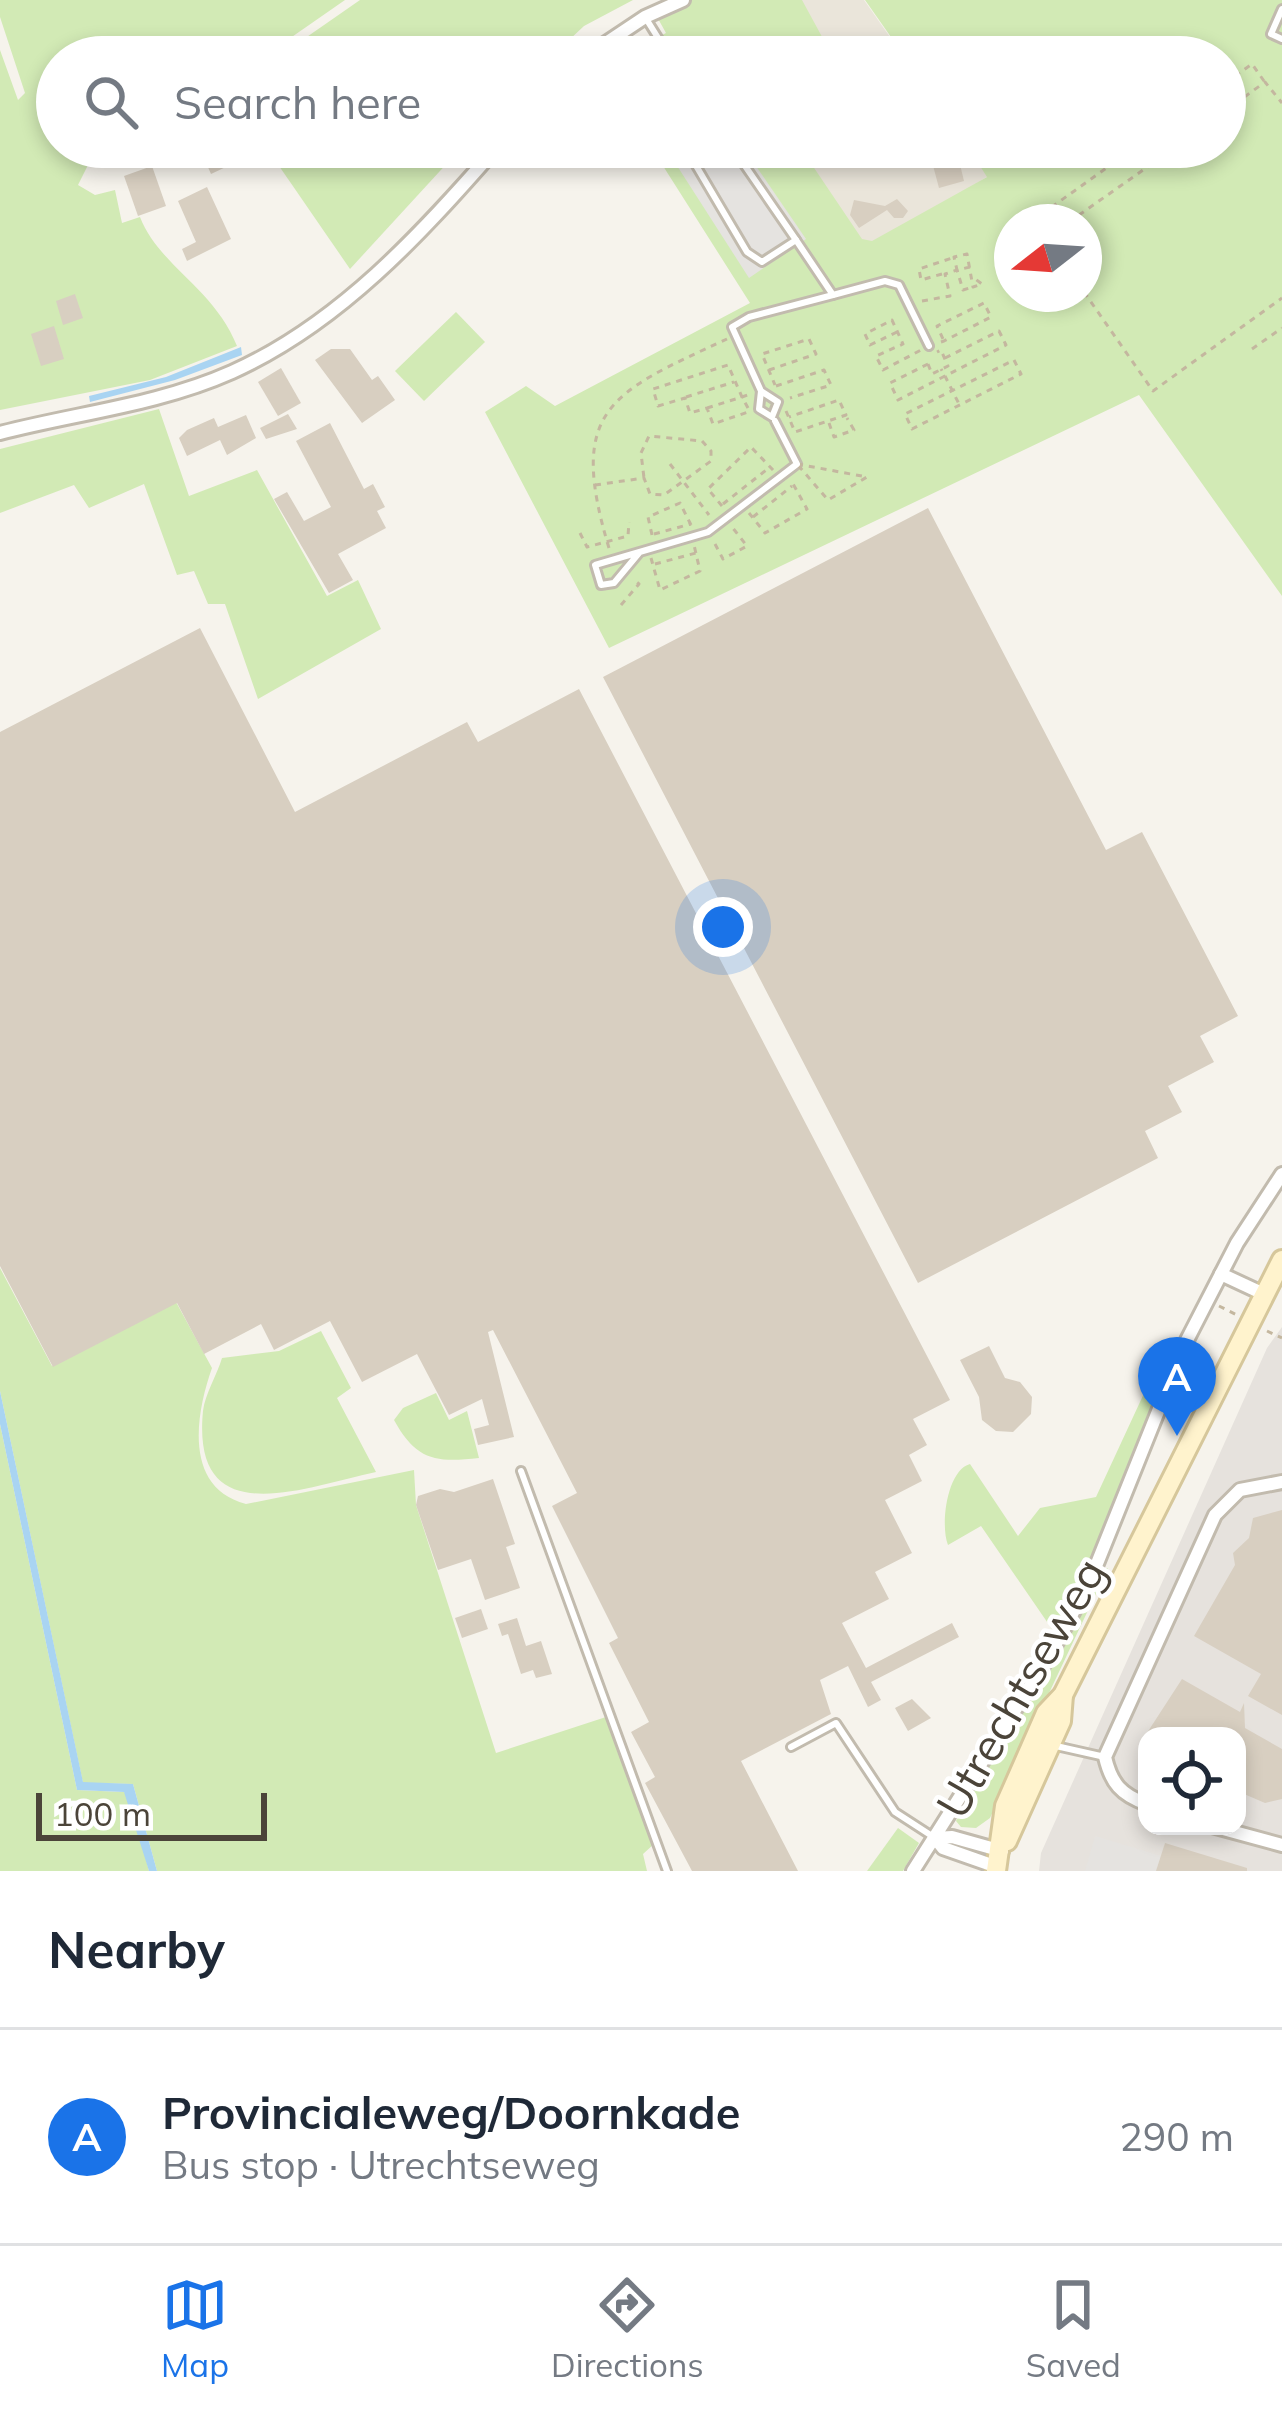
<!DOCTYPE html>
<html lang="en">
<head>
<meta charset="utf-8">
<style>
  body { margin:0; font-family:Mulish,sans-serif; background:#f2f2f3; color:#1f2937 }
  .controls { position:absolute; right:36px; bottom:36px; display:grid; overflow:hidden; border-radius:24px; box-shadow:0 6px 18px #0003 }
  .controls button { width:108px; height:108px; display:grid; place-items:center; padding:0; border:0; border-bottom:3px solid #e0e1e3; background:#fff; color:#1f2937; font:60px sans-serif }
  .compass { position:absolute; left:994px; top:204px; width:108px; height:108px; border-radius:50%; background:#fff; box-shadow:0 6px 18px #0003; rotate:253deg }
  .scale { position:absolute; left:36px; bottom:30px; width:231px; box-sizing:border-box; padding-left:12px; border:6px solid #4b4439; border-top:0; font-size:33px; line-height:42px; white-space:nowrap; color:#4b4439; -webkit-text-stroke:9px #fff; paint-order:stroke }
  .you { position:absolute; left:723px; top:927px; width:42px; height:42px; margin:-30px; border:9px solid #fff; border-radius:50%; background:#1a73e8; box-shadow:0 0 0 18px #1a73e833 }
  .badge { display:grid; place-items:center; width:78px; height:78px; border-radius:50%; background:#1a73e8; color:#fff; font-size:39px; font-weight:700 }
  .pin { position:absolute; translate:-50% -99px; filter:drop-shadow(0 3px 6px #0008) }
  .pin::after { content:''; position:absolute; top:63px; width:42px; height:36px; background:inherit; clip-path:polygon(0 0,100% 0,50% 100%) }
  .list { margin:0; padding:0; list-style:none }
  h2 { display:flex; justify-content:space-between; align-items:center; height:156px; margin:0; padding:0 48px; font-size:51px }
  h2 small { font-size:39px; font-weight:400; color:#747a83 }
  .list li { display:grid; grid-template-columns:78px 1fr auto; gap:36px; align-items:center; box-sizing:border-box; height:216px; padding:0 48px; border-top:3px solid #e0e1e3 }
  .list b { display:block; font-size:45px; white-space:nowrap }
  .list p { margin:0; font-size:39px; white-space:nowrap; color:#747a83 }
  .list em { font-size:39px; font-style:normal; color:#747a83 }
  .icon { flex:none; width:66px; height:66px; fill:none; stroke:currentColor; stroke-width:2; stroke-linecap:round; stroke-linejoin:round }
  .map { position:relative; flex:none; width:1282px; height:1871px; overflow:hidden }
  .search { position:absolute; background:#fff; box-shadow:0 6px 18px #0003; left:36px; right:36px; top:36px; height:132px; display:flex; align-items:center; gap:30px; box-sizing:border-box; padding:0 42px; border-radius:66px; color:#747a83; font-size:45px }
  .sheet { height:372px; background:#fff }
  nav { display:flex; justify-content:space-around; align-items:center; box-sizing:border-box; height:168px; border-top:3px solid #e0e1e3; background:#fff; font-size:33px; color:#747a83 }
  nav a { display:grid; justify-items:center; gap:6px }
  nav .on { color:#1a73e8 }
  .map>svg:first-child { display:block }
  .residential { fill:#eae5da }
  .industrial { fill:#e6e2dd; fill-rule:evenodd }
  .green { fill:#d2eab5; fill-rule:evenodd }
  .parking { fill:#e5e3e0 }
  .water { fill:#a9d4f2 }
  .building { fill:#d8cfc1 }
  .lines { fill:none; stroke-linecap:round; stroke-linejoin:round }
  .lane-casing { stroke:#c2bbae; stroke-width:12 }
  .street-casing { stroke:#c2bbae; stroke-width:18 }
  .secondary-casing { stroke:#d6c79b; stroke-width:24 }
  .path { stroke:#c4b79f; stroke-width:3; stroke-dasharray:6 6; stroke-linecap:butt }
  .lane { stroke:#fff; stroke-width:6 }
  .street { stroke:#fff; stroke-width:12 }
  .secondary { stroke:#fff3cd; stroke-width:18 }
  .labels { text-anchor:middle; stroke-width:9; stroke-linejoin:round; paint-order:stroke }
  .street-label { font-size:45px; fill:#4b4439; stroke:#fff }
</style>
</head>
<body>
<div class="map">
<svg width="1282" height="1871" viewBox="0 0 1282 1871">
  <rect width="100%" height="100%" fill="#f6f3ec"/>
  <g class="residential">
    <path d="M726,0H864L904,57H738Z"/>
    <path d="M799,147H967L988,176L870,252Z"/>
  </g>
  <path class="industrial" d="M1282,1327V1871H1039L1041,1853L1267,1348ZM1147,1736H1237V1826H1147Z"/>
  <g class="green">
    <path d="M0,0H345L263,57H57V147H112L93,155L78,185L95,195L115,190L122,223L140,217C159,266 214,288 237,346L150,380L0,410V50L18,100L25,93L0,17Z"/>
    <path d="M360,0H633L584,26L551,57H278Z"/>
    <path d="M692,0H802L833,57H620L666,33L656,15Z"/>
    <path d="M865,0H1282V596L1139,395L609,648L485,412L526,386L555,406L750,303L651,147H800L862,239L872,241L987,177L968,147H1225V57H905ZM1012,222H1084V294H1012Z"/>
    <path d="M266,147H462L350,269Z"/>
    <path d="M456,312L485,342L424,401L395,371Z"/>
    <path d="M159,409L189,496L257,470L327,596L358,580L381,629L258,699L225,604H208L194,571L177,575L144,484L89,508L74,485L0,513V449Z"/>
    <path d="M0,1268L52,1366L176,1302L212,1368C195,1416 184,1488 246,1504L414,1470L416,1505L496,1753L606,1717L654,1844L643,1854L647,1871H157L133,1784L83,1783L0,1391Z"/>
    <path d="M321,1331L351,1388L337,1398L376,1472C304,1487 191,1535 203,1411C205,1394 217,1375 222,1358L279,1351Z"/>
    <path d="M1165,1348L1171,1358L1090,1560L1054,1632L981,1526L948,1545C940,1525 947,1470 970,1464L1018,1536L1040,1508L1096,1497Z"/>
    <path d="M436,1393L449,1420L467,1411L479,1458C435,1463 416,1460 394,1420L403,1408Z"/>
    <path d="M0,1424L77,1790L124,1792L130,1798L149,1871H0Z"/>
    <path d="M1108,1568L990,1818L976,1828L961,1827L956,1821C1001,1735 1061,1658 1101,1570Z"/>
    <path d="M898,1828L919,1843L903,1871H867Z"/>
  </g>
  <g class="parking">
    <path d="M665,147H743L806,239L749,278Z"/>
    <path d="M1095,1836L1161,1856L1156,1871H1085Z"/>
  </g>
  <g class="water">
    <path d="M241,347L242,355L175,380L90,402L89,396L166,377Z"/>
    <path d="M0,1391L83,1782L133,1784L157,1871H149L124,1792L77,1790L0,1424Z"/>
  </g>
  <g class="building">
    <path d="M199,147H225L228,152L245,147L249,156L211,174Z"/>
    <path d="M957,152L964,181L939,188L931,158Z"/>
    <path d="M152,166L166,206L138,216L124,176Z"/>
    <path d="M207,187L231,239L187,261L182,249L196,242L178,201Z"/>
    <path d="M897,199L908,211L903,218H894L887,210L859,228L850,215L854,200L885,206Z"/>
    <path d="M75,294L83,318L63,325L56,301Z"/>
    <path d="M54,326L64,359L41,366L31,334Z"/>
    <path d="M331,349H350L372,380L378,376L395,400L362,423L315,360Z"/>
    <path d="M281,368L301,403L278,416L258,382Z"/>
    <path d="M288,414L297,429L266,439L260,428Z"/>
    <path d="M246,415L256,438L227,455L220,440L187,456L179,438L187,430L214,418L218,427Z"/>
    <path d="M330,423L364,489L373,484L385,507L377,511L386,528L338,554L353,580L329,593L274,499L287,492L304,521L331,507L296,441Z"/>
    <path d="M928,508L1106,850L1142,832L1238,1016L1200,1036L1214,1062L1168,1086L1182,1112L1145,1131L1158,1158L918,1283L603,677Z"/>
    <path d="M200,628L295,812L467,722L478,742L579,689L950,1400L913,1419L927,1445L909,1455L922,1481L885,1500L912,1553L875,1572L889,1599L842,1623L866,1668L952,1623L959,1637L871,1682L881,1700L868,1707L848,1666L820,1680L831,1714L741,1761L798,1871H692L645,1783L655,1777L631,1732L649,1722L609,1643L618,1638L552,1506L577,1493L493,1330L488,1332L514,1437L478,1445L474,1429L489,1425L482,1399L449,1415L417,1354L362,1382L330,1321L274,1350L261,1324L204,1354L177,1303L53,1367L0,1266V732Z"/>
    <path d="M989,1346L1005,1378L1020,1382L1032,1397L1031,1414L1013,1432L996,1431L982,1420L979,1397L960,1360Z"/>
    <path d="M493,1479L515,1544L506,1547L520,1588L485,1600L471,1559L438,1570L416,1505L418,1496L440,1489L454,1492Z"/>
    <path d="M1282,1510V1715L1248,1696L1261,1674L1194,1636L1235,1565L1233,1553L1249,1538L1253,1518Z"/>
    <path d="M481,1609L488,1629L462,1638L455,1618Z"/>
    <path d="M517,1618L526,1646L541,1641L552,1674L536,1678L533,1670L521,1674L508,1634L502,1636L498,1624Z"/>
    <path d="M1182,1679L1240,1712L1244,1703L1245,1728L1282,1749V1799L1265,1803L1237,1791V1736H1145Z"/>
    <path d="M912,1699L931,1718L908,1731L895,1708Z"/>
    <path d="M1165,1843L1247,1868V1871H1156Z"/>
  </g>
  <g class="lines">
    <defs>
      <g id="lane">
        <path d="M1282,9L1271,34L1282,39"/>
        <path d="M645,17L670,57"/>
        <path d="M685,147L747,252L762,262L796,240L732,147"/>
        <path d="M796,240L833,295L885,281L899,285L929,346"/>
        <path d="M761,391L759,409L772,417L778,402L761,391L732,327L749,317L833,295"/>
        <path d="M639,553L614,583L601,585L595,565L708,532L797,464L775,421"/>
        <path d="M521,1471L667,1871"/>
        <path d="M1056,1746L1105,1757"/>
        <path d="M791,1747L836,1723L895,1812L932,1836"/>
      </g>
      <g id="street">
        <path d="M585,57L645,17L683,0"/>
        <path d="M0,433C77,413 158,405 232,372C339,324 421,234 497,147"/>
        <path d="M1221,1274L1266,1295"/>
        <path d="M1147,1804C1121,1795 1111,1783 1105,1757L1215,1515L1240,1490L1282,1482"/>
        <path d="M1212,1826L1282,1845"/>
        <path d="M935,1838L943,1848L997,1867"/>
        <path d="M935,1838L952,1837L1002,1851"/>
        <path d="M913,1871L1051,1653L1090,1581L1185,1344L1237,1243L1282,1174"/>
      </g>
      <g id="secondary">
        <path d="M1007,1841L1061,1721L1063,1695"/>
        <path d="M996,1871L1005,1806L1046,1713L1063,1695L1282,1260"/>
      </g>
    </defs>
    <use href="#lane" class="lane-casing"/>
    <use href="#street" class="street-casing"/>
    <use href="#secondary" class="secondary-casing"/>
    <g class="path">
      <path d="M1225,83L1252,64L1264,81"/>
      <path d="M1225,111L1265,82L1282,103"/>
      <path d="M1146,147L1155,160"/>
      <path d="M1032,221L1136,147"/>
      <path d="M1069,222L1176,147"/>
      <path d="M970,267L957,270L954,257L967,254L973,287L982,284L974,278"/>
      <path d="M942,274L921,280L919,269L952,258"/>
      <path d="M1084,292L1153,391L1282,298"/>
      <path d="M922,301L950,296L945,274L957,270L963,290L973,287"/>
      <path d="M897,332L870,345L865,334L892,320L903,344L876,356L883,370L921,350"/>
      <path d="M941,342L944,341L991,317L984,303L937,326L944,341"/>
      <path d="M1252,349L1282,328"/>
      <path d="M945,358L999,331L1006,345L945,376L959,404"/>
      <path d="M1014,360L1021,374L912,429L905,414Z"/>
      <path d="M928,364L890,383L898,400L945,376L941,369"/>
      <path d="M928,364L932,374L948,366L941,350L937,352"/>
      <path d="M769,370L816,354L809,339L762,354L775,385"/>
      <path d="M776,386L824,370L831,385L790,398"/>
      <path d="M686,397L734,382"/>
      <path d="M707,408L742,397L728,365L653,389L658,406L685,398L690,413L707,408L713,424L751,411"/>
      <path d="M748,408L742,397L750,394"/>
      <path d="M786,411L795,432L846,415L839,400L789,417"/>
      <path d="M829,423L834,437L854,430L847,418"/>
      <path d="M670,464L709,515"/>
      <path d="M797,464L867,477L828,500Z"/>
      <path d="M595,485L644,478L650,494L664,495L711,461V451L702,441L649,436L641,453L644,478"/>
      <path d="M723,504L770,467"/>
      <path d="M722,506L708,489L751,447L774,471"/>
      <path d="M749,513L765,533L807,509L792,482"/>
      <path d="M753,517L792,486"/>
      <path d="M580,533L587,547L628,536L629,522"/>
      <path d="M654,534L691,524"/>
      <path d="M652,535L648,517L680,503L692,527"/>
      <path d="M715,544L723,559L747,546L732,527"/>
      <path d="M609,548C567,409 610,393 727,339"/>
      <path d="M651,558L660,590L700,571L694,545"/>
      <path d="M655,564L696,553"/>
      <path d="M621,605L639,584L634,580"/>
      <path d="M1219,1306L1237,1315"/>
      <path d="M1267,1331L1282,1338"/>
    </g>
    <use href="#lane" class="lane"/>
    <use href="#street" class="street"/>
    <use href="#secondary" class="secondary"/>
  </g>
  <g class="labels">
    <g class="street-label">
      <text transform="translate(1021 1688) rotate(-60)" y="16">Utrechtseweg</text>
    </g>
  </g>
</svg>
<div class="controls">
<button><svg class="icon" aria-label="locate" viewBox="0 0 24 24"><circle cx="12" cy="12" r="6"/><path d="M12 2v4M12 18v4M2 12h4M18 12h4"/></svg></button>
</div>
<svg class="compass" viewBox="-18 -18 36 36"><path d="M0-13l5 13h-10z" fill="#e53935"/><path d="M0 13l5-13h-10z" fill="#747a83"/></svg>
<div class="scale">100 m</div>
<div class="you"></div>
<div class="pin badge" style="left:1177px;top:1436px">A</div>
<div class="search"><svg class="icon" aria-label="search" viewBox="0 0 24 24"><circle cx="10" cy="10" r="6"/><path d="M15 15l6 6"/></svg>Search here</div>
</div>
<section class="sheet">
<h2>Nearby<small></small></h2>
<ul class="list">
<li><span class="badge">A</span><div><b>Provincialeweg/Doornkade</b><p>Bus stop · Utrechtseweg</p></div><em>290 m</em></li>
</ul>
</section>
<nav>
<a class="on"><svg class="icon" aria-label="map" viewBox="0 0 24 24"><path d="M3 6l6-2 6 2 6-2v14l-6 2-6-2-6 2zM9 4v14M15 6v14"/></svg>Map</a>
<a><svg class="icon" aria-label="directions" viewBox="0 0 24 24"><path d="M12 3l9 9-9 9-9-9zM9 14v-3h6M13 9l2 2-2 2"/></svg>Directions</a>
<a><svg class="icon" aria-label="saved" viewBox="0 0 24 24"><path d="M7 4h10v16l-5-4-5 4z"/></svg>Saved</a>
</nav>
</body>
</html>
